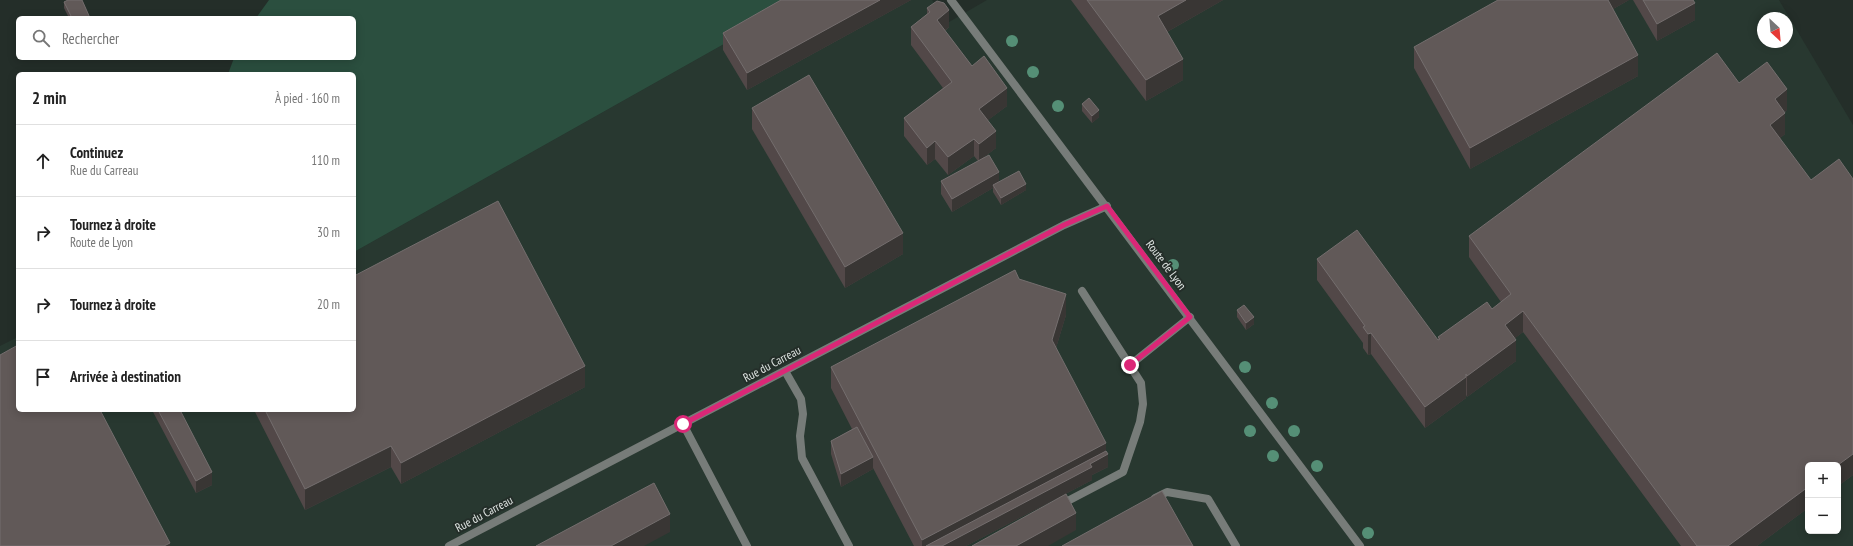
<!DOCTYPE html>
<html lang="fr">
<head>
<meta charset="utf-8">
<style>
  body { margin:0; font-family:"PT Sans Narrow",sans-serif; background:#f6f6f6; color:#222 }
  .controls { position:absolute; right:12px; bottom:12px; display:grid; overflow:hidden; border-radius:6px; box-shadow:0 2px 10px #0003 }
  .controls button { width:36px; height:36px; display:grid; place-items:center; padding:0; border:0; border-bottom:1px solid #e0e0e0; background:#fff; color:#222; font:20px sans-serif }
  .compass { position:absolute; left:1757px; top:12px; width:36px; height:36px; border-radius:50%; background:#fff; box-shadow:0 2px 10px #0003; rotate:154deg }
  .stop { position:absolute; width:12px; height:12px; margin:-9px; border:3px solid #db2777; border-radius:50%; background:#fff }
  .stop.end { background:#db2777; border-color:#fff; box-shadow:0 1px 4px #0008 }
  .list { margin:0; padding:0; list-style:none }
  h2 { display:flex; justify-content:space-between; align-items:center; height:52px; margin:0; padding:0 16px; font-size:17px }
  h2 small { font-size:13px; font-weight:400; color:#767676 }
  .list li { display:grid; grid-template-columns:26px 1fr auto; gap:12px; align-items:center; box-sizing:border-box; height:72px; padding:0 16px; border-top:1px solid #e0e0e0 }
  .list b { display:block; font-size:15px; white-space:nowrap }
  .list p { margin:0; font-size:13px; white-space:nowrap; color:#767676 }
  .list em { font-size:13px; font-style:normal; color:#767676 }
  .icon { flex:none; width:22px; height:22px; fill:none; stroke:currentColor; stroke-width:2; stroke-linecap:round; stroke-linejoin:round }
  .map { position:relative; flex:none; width:1853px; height:546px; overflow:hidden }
  .search { position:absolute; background:#fff; box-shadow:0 2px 10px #0003; left:16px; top:16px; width:340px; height:44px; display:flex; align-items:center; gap:10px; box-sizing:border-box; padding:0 14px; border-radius:6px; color:#767676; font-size:15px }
  .panel { position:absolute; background:#fff; box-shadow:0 2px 10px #0003; left:16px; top:72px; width:340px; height:340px; border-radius:6px }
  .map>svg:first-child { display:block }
  .built { fill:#283830; fill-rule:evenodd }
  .green { fill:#2b4f3f }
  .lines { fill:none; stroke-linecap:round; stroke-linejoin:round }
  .service { stroke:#777c79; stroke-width:8 }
  .minor { stroke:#777c79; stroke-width:8 }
  .tertiary { stroke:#777c79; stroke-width:8 }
  .tree { fill:#558f76 }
  .wall { fill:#524848 }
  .shaded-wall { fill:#393634 }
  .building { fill:#615958; stroke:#746e6e }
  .route { stroke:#db2777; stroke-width:5 }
  .labels { text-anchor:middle; stroke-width:4; stroke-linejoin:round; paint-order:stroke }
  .street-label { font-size:12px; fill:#dee4e1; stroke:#242e29 }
</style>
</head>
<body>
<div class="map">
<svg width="1853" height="546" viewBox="0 0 1853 546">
  <rect width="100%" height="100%" fill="#242e29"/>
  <path class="built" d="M802,0H932L949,22L987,0H1779L1853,125V546H0V346L18,337V410H354V252ZM1763,18H1787V42H1763ZM1808,465H1838V531H1808Z"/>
  <path class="green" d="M269,0H802L354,252V74H228L234,58H354V18H256Z"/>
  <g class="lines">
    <g class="service">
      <path d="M1130,365L1190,317"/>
      <path d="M785,371L801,399L803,414L800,436L802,458L849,546"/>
      <path d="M683,424L747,546"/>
      <path d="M1155,498L1167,492L1208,499L1236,546"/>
      <path d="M1060,505L1123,472L1140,422L1143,404L1141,383L1082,291"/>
    </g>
    <path class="minor" d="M449,546L1064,225L1107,206"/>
    <path class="tertiary" d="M951,0L1360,546"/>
  </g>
  <g class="tree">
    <circle cx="1012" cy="41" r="6"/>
    <circle cx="1033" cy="72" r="6"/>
    <circle cx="1058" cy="106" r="6"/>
    <circle cx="1173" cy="265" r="6"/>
    <circle cx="1245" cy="367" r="6"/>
    <circle cx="1272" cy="403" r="6"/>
    <circle cx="1250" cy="431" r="6"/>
    <circle cx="1294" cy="431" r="6"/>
    <circle cx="1273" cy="456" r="6"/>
    <circle cx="1317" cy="466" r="6"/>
    <circle cx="1368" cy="533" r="6"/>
  </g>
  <g class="wall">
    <path d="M781,0H911L747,90L723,50V33Z"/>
    <path d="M1071,0H1223L1167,32L1183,80L1146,101Z"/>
    <path d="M1629,0L1613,9L1638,76L1470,169L1414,68V47Z"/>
    <path d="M1633,0H1693L1695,20L1657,41Z"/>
    <path d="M64,2L90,18H69L64,8Z"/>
    <path d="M927,8L949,27L945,31L972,66L1007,106L988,120L996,148L984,157L999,182L1026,190L1001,205L993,192V188L952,212L941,194V181L978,161L974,156L948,175L935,159L927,165L904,136V118L943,88L911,45V27L927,14Z"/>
    <path d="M1082,104L1099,117L1092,123L1082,111Z"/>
    <path d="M752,108L903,254L845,288L752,129Z"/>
    <path d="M1787,110L1785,112V134L1780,138L1853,475L1838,486V465H1808V508L1757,546H1681L1523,332L1515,338L1516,361L1467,397L1466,395V398L1425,428L1371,354L1368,355L1363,348V343L1317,280V259L1438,340V337L1492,309L1501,302L1469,257V236Z"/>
    <path d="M1019,279L1066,315L1056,348L1106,451L1108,467L1092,475V480L966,546H914L873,468V469L841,487L831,454V441L852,429L831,388V367Z"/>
    <path d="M1237,310L1254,324L1246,330L1237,317Z"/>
    <path d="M585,387L401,484L391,467L305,510L254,410H354Z"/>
    <path d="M152,410H180L212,485L196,493Z"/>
  </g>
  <g class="shaded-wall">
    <path d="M880,0H911L747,90V73Z"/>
    <path d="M1186,0H1223L1158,37V16Z"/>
    <path d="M1604,0H1629L1604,14Z"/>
    <path d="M1695,3V20L1657,41V24Z"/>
    <path d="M949,10V27L937,37V20Z"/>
    <path d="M1638,55V76L1470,169V148Z"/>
    <path d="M1183,59V80L1146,101V80Z"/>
    <path d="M1007,88V106L979,127V109Z"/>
    <path d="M1787,89V110L1775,120V99Z"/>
    <path d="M1099,110V117L1092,123V116Z"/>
    <path d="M1785,113V134L1770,146V125Z"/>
    <path d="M996,131V148L979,161V144Z"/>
    <path d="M974,139V156L948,175V157Z"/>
    <path d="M935,141V159L927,165V148Z"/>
    <path d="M999,172V185H993V188L952,212V199Z"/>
    <path d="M1026,184V190L1001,205V198Z"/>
    <path d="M903,233V254L845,288V267Z"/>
    <path d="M1066,294V315L1052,361V340Z"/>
    <path d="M1523,311V332L1505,346V325Z"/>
    <path d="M1254,317V324L1246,330V323Z"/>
    <path d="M1371,333V354L1368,355V334Z"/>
    <path d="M1516,340V361L1467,397V376Z"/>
    <path d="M585,366V387L401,484V463Z"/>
    <path d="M1466,374V398L1425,428V407Z"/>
    <path d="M1106,443V455L1108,454V467L1092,475V480L966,546H922V540Z"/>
    <path d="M391,446V467L305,510V489Z"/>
    <path d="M1853,454V475L1838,486V465Z"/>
    <path d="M873,457V469L841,487V474Z"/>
    <path d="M212,472V485L196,493V481Z"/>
    <path d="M1808,487V508L1757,546H1728Z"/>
    <path d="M1076,513V530L1048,546H1016Z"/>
    <path d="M670,514V532L644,546H611Z"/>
    <path d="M170,543V546H164Z"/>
  </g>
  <g class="building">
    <path d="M68,0H82L90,18H72L64,2Z"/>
    <path d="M781,0H880L747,73L723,33Z"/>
    <path d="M1087,0H1186L1158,16L1183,59L1146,80Z"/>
    <path d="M1498,0H1608L1638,55L1470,148L1414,47Z"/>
    <path d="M1643,0H1693L1695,3L1657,24Z"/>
    <path d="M937,1L944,3L949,10L937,20L972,66L984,56L1007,88L979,109L996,131L979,144L974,139L948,157L935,141L927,148L904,118L952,82L911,27L930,12L927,8Z"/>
    <path d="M1717,53L1739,83L1767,62L1787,89L1775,99L1785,113L1770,125L1811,180L1839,159L1853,179V454L1838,465H1808V487L1728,546H1697L1523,311L1505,325L1516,340L1467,376L1466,374V377L1425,407L1371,333L1368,334L1363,327L1365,326L1317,259L1357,230L1438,340L1440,339L1438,337L1487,302L1492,309L1511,294L1469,236Z"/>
    <path d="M809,75L903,233L845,267L752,108Z"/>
    <path d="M1089,98L1099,110L1092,116L1082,104Z"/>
    <path d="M989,155L999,172L952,199L941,181Z"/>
    <path d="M1019,171L1026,184L1001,198L993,185Z"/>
    <path d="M498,201L585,366L401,463L391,446L305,489L265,410H354V276Z"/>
    <path d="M1015,270L1019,279L1066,294L1052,340L1106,443L922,540L831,367Z"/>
    <path d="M1244,305L1254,317L1246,323L1237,310Z"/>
    <path d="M18,345V410H100L170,543L164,546H0V355Z"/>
    <path d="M158,410H180L212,472L196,481Z"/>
    <path d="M857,427L873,457L841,474L831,441Z"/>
    <path d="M1106,451L1108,454L1090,464L1092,467L942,546H926Z"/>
    <path d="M654,483L670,514L611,546H536Z"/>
    <path d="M1162,491L1193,546H1062Z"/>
    <path d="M1066,494L1076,513L1016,546H972Z"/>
  </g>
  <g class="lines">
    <path class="route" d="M683,424L1064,225L1107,206L1190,317L1130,365"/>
  </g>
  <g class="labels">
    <g class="street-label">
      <text transform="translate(1166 265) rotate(53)" y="4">Route de Lyon</text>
      <text transform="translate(772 364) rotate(-28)" y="4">Rue du Carreau</text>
      <text transform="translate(484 514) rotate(-28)" y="4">Rue du Carreau</text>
    </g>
  </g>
</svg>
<div class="controls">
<button>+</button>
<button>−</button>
</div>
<svg class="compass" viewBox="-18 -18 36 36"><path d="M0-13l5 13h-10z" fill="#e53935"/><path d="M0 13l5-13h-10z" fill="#767676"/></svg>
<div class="stop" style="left:683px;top:424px"></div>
<div class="stop end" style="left:1130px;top:365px"></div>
<div class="search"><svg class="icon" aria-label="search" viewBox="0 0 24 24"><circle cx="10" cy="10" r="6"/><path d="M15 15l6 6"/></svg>Rechercher</div>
<section class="panel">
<h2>2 min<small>À pied · 160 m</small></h2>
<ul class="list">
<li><svg class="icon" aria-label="ahead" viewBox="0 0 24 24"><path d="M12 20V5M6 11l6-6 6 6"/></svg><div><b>Continuez</b><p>Rue du Carreau</p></div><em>110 m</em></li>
<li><svg class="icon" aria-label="right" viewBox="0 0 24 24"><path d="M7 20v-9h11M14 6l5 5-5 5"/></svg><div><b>Tournez à droite</b><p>Route de Lyon</p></div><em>30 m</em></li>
<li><svg class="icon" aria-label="right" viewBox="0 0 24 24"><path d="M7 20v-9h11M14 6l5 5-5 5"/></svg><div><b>Tournez à droite</b></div><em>20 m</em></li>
<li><svg class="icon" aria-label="arrive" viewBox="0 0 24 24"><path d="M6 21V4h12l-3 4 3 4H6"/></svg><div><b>Arrivée à destination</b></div></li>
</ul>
</section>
</div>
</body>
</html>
